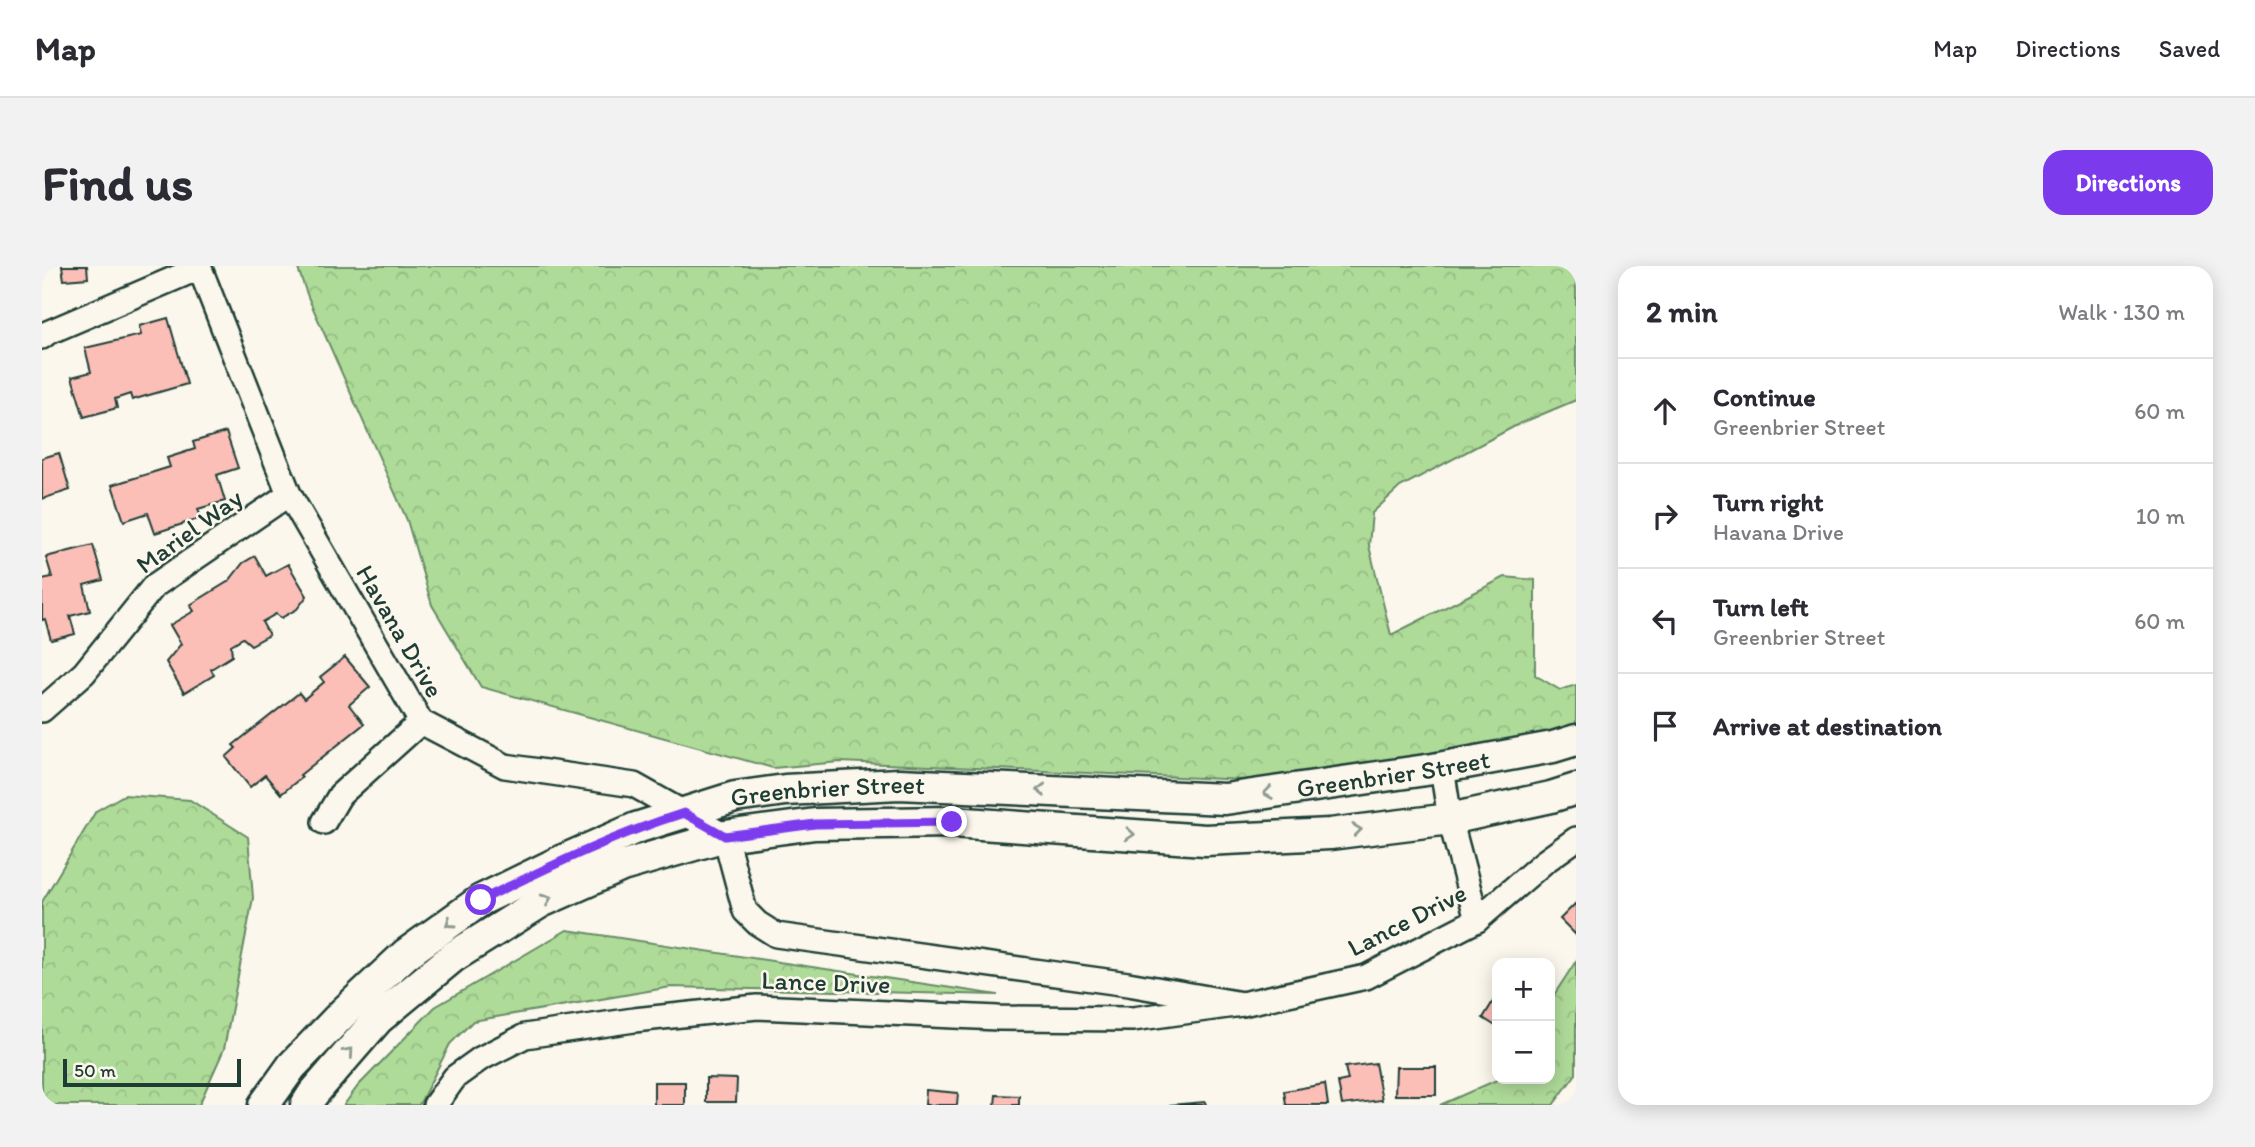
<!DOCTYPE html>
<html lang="en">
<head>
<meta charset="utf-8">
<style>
  body { margin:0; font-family:Itim,sans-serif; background:#f2f2f3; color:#2b2b33 }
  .controls { position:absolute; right:21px; bottom:21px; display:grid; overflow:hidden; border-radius:14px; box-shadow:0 4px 18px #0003 }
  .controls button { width:63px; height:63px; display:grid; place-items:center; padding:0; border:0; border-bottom:2px solid #e1e1e2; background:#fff; color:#2b2b33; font:35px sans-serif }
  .scale { position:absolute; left:21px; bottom:18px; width:178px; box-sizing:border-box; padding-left:7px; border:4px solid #1f3d34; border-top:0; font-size:19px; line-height:24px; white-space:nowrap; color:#1f3d34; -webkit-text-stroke:5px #fbf7ec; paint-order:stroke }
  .stop { position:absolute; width:21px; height:21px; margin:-16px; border:5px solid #7c3aed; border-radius:50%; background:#fff }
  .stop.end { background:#7c3aed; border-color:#fff; box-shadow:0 2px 7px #0008 }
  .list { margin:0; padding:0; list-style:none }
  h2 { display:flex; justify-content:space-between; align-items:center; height:91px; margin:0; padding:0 28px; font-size:30px }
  h2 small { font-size:23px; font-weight:400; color:#7c7c81 }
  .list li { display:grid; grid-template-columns:46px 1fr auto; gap:21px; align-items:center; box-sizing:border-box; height:105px; padding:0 28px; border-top:2px solid #e1e1e2 }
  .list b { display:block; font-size:26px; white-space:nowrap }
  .list p { margin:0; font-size:23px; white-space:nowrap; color:#7c7c81 }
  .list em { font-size:23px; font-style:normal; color:#7c7c81 }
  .icon { flex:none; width:38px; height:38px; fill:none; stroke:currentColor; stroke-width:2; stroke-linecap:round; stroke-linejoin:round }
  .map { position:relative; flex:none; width:1534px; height:839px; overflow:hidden; border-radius:21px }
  header { display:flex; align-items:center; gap:42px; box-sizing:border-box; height:98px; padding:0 35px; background:#fff; border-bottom:2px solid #e1e1e2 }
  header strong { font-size:33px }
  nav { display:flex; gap:38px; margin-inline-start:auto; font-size:24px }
  .intro { display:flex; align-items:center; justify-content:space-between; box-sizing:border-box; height:168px; padding:0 42px }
  h1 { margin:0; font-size:49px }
  .button { padding:18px 32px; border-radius:21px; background:#7c3aed; color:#fff; font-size:24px; font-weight:700 }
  main { display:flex; gap:42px; padding:0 42px }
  aside { flex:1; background:#fff; border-radius:21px; box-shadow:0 4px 18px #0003 }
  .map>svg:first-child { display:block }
  .forest { fill:url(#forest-crowns); stroke:#678c66; stroke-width:2 }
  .building { fill:#fbbfb8; stroke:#1f3d34; stroke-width:2 }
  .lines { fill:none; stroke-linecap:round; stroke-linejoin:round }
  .minor-casing { stroke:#1f3d34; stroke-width:28 }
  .major-casing { stroke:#1f3d34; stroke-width:35 }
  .minor { stroke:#fbf7ec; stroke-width:23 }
  .major { stroke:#fbf7ec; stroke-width:30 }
  .oneway { stroke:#8d9a90 }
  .route { stroke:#7c3aed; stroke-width:9 }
  .labels { text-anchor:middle; stroke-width:5; stroke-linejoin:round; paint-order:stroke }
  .street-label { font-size:26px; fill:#1f3d34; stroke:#fbf7ec }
</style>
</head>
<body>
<header>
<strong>Map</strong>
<nav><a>Map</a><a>Directions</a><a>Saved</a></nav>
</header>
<div class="intro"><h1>Find us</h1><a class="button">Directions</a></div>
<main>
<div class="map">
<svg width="1534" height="839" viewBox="0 0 1534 839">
  <defs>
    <pattern id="forest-crowns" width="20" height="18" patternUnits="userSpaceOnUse" patternTransform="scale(1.75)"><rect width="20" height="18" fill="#afdb99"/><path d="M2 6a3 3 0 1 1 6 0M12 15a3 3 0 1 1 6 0" fill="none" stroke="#96bd84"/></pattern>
  </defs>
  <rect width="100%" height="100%" fill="#fbf7ec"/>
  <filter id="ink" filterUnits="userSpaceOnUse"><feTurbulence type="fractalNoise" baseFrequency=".0143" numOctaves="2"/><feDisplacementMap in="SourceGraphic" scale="14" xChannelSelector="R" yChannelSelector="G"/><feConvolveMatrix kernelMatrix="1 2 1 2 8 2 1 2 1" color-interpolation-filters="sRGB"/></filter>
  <g filter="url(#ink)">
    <g class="forest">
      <path d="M255,0H1534V134L1477,158L1358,221L1330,247L1327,280L1349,369L1463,311L1493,314V409L1518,424L1534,419V460L1460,483L1251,516L798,496L731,502L439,421L390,339L365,254L266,31Z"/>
      <path d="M82,529L148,534L206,571L211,632L182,783L157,839H0V636L54,545Z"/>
      <path d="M525,664L956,729L629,721L431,755L408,778L377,839H302L316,820L393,741Z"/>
      <path d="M1534,695V808L1511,839H1398L1457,813H1508V735Z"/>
    </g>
    <g class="building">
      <path d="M20,0H45L46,12L22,14Z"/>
      <path d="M126,52L145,118L90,134L88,128L73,133L75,142L42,151L30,111L49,106L43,82L99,69L97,60Z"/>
      <path d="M184,166L196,202L175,209L183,235L156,243L159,252L113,267L106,247L82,255L70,219L128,201L125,192L153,183L151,176Z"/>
      <path d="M17,187L28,224L0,233V192Z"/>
      <path d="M51,279L61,314L42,319L48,345L28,350L33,368L9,374L3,353L0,354V313L10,311L4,291Z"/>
      <path d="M213,290L224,310L246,298L265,330L255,343L239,352L234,348L220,356L227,369L209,379L201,372L189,379L190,390L169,403L172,409L142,427L124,396L139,378L128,359L152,345L148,339L187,315L201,297Z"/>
      <path d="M303,391L328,421L307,439L322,458L258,509L260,511L239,528L223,509L208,521L184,491L194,482L191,479L257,427L262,433L282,416L278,411Z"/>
      <path d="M1534,637V669L1518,653Z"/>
      <path d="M1455,729V761L1441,752Z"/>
      <path d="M1333,797L1340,834L1300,839L1296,816L1306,814L1303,801Z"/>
      <path d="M1354,801H1394V829H1353Z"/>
      <path d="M664,812L695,813L694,836H664Z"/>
      <rect x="612" y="816" width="31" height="23"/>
      <path d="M1283,818L1286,839H1244L1242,825Z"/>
      <path d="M884,824L916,827L915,839H883Z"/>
      <path d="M954,829L977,830V839H953Z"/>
      <path d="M1163,836L1164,839H1127Z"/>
    </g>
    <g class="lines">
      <defs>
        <g id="minor">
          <path d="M157,0L247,228L379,456L463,500L592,519L683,570L703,645L715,657L734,669L1086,718L1200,738"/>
          <path d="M0,71L5,67L157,2"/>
          <path d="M0,444L42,407L112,320L247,228"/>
          <path d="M1400,502L1408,553L1435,654"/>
          <path d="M282,556L298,529L379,456"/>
          <path d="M393,839L413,811L438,793L483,770L592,754L715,741L956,752L1091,753L1200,738L1324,711L1435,654L1502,596L1534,573"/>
        </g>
        <g id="major">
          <path id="s1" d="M222,839L250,800L302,746L364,688L439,634L519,595L594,562L693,531L743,524L857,518L1183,533L1391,503L1511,481L1534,474"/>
          <path d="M264,839L271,828L336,753L411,691L499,636L580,600L683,570L773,558L910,556L1163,574L1288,568L1408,553L1509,531L1534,523"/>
        </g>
      </defs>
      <use href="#minor" class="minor-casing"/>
      <use href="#major" class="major-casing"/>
      <use href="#minor" class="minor"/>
      <use href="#major" class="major"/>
    </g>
    <defs><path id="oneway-chevron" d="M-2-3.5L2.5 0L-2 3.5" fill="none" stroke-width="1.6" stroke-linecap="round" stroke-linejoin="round" transform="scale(1.75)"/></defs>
    <g class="oneway">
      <use href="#oneway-chevron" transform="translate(999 524) rotate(-178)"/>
      <use href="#oneway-chevron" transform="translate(1226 527) rotate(172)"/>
      <use href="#oneway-chevron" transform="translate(1315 564) rotate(-7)"/>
      <use href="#oneway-chevron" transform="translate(1088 568) rotate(4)"/>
      <use href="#oneway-chevron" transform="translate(505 633) rotate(-26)"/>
      <use href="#oneway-chevron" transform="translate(408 657) rotate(145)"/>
      <use href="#oneway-chevron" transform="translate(307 786) rotate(-49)"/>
    </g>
  </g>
  <g class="lines" filter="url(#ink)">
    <path class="route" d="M439,634C505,602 571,569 642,547L683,570L773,558L910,556"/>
  </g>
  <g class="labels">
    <g class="street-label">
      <text transform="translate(147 265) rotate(-36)" y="9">Mariel Way</text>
      <text transform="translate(358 365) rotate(60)" y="9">Havana Drive</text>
      <text dy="9" stroke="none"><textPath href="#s1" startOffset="1236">Greenbrier Street</textPath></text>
      <text dy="9" stroke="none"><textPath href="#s1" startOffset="668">Greenbrier Street</textPath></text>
      <text transform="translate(1365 654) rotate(-27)" y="9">Lance Drive</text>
      <text transform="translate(784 716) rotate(2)" y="9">Lance Drive</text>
    </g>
  </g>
</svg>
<div class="controls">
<button>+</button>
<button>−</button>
</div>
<div class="scale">50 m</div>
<div class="stop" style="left:439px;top:634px"></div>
<div class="stop end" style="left:910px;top:556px"></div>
</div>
<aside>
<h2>2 min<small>Walk · 130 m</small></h2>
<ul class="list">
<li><svg class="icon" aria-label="ahead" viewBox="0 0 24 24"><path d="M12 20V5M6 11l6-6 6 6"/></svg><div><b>Continue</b><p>Greenbrier Street</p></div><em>60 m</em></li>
<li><svg class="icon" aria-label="right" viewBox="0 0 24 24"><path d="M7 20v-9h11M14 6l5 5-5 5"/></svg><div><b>Turn right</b><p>Havana Drive</p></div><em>10 m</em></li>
<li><svg class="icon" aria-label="left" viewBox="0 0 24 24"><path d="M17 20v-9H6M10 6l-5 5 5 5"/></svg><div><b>Turn left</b><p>Greenbrier Street</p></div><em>60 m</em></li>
<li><svg class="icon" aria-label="arrive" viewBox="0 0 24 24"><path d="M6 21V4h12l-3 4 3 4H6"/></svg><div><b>Arrive at destination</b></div></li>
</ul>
</aside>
</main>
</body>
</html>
